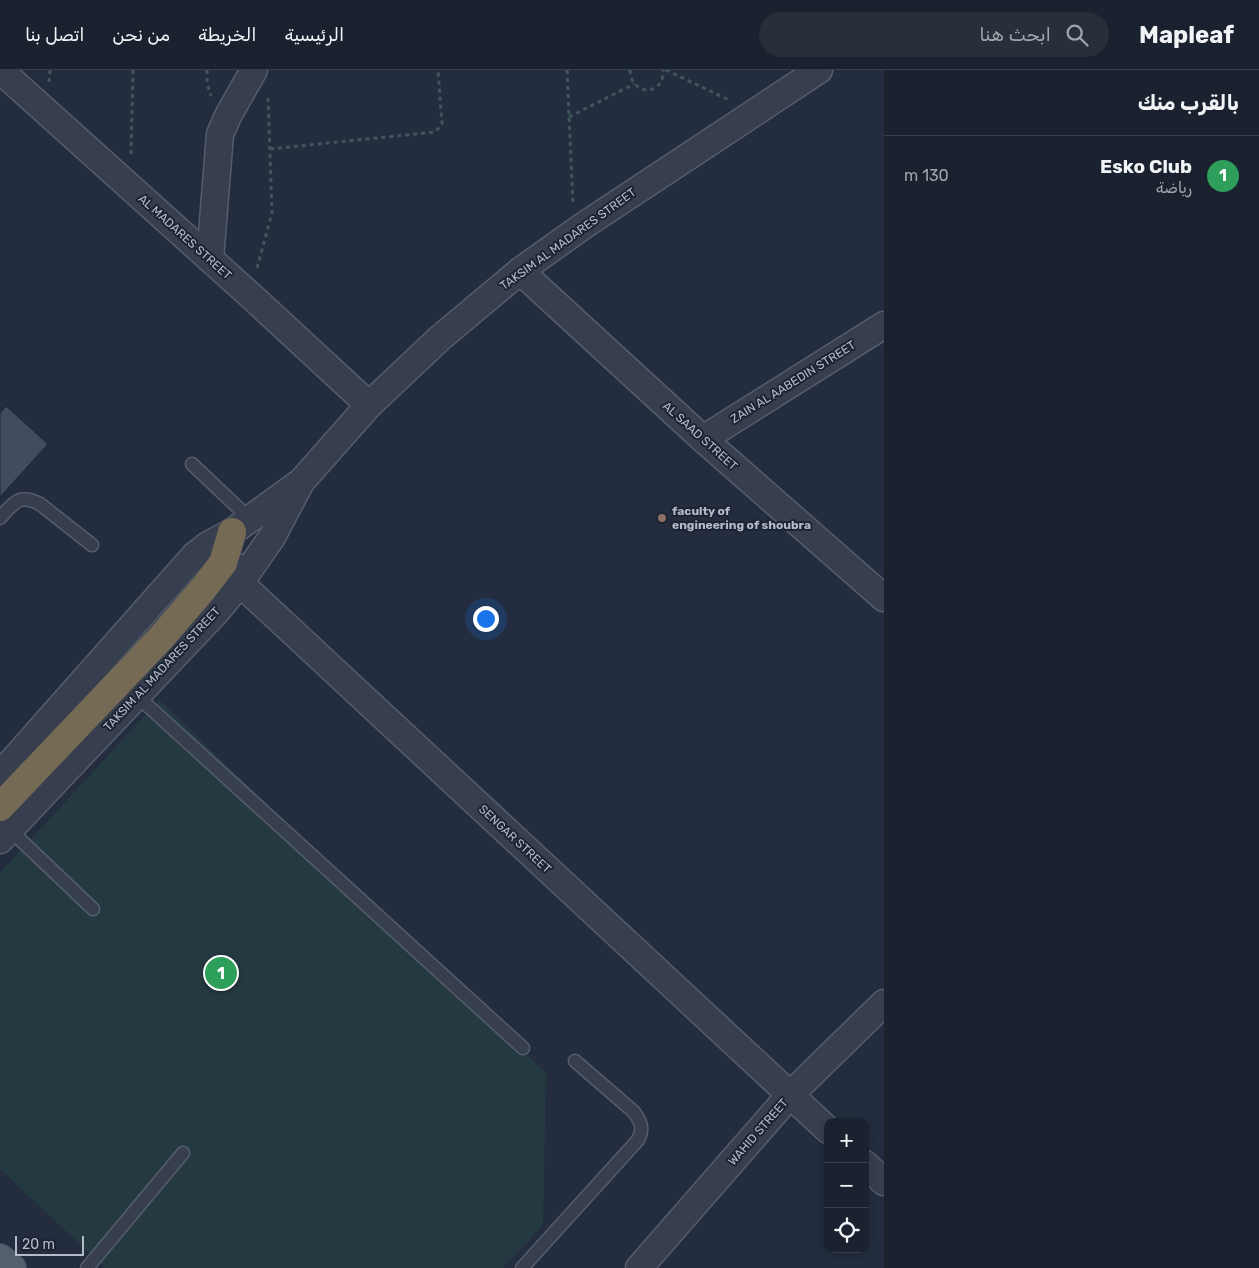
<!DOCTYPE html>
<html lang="ar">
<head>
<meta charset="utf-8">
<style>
  body { margin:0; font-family:Rubik,"Noto Sans Arabic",sans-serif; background:#272f3b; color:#f1f3f6; direction:rtl }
  .controls { position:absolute; right:15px; bottom:15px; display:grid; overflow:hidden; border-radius:10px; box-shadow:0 2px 8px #0003 }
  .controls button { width:45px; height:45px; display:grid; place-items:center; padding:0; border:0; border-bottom:1px solid #383f4b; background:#1a222f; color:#f1f3f6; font:25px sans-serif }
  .scale { position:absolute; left:15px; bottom:12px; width:69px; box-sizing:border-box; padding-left:5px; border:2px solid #b4baca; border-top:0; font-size:14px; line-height:18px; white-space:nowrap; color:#b4baca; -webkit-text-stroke:4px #1c2434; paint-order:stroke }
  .you { position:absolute; left:485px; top:548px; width:18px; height:18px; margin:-12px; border:4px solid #fff; border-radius:50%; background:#1a73e8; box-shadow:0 0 0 8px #1a73e833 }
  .badge { display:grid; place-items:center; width:32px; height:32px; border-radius:50%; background:#d93025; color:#fff; font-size:16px; font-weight:700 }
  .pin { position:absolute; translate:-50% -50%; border:2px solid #fff; box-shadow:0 1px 5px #0006 }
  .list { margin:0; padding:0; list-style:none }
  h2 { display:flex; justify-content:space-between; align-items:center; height:65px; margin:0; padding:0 20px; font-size:21px }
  h2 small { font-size:16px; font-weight:400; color:#9fa4aa }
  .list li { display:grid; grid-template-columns:32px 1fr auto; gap:15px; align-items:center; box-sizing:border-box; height:80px; padding:0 20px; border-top:1px solid #383f4b }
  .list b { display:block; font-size:19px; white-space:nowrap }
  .list p { margin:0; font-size:16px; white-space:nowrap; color:#9fa4aa }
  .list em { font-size:16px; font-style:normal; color:#9fa4aa }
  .icon { flex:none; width:28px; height:28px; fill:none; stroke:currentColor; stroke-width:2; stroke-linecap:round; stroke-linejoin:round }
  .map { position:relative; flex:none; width:884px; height:1198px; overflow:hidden; direction:ltr }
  header { display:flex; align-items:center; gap:30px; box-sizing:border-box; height:70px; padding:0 25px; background:#1a222f; border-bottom:1px solid #383f4b }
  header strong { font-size:24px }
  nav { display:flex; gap:28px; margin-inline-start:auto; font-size:18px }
  .search { width:350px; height:45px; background:#272f3b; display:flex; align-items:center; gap:12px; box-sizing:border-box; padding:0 18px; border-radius:28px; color:#9fa4aa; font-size:19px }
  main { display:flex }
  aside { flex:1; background:#1a222f }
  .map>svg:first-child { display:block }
  .green { fill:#253a40 }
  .building { fill:#424c61; stroke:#1e2636 }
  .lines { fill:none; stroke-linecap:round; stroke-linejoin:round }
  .service-casing { stroke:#555d6d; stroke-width:15 }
  .minor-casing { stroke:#555d6d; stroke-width:29 }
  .primary-casing { stroke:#414858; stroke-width:30 }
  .motorway-casing { stroke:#424a5a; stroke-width:30 }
  .path { stroke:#40565a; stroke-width:3; stroke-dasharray:4 4; stroke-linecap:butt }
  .service { stroke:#373f4f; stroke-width:12 }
  .minor { stroke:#373f4f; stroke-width:26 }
  .primary { stroke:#555e6f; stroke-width:28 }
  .motorway { stroke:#756b54; stroke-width:28 }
  .education-dot { fill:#8d6e63; stroke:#1c2434; stroke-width:2 }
  .labels { text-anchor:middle; stroke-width:4; stroke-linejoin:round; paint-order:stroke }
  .street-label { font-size:12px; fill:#b4baca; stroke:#1c2434 }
  .poi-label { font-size:12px; font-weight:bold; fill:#b4baca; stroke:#1c2434; text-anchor:start }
</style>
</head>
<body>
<header>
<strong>Mapleaf</strong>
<div class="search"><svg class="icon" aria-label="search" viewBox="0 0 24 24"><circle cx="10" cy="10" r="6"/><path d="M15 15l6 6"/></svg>ابحث هنا</div>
<nav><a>الرئيسية</a><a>الخريطة</a><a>من نحن</a><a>اتصل بنا</a></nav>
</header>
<main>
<aside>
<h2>بالقرب منك<small></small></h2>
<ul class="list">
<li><span class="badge" style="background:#2e9e5b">1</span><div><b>Esko Club</b><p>رياضة</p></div><em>130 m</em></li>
</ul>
</aside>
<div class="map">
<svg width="884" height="1198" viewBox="0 0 884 1198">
  <rect width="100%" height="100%" fill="#232d3f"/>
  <path class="green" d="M159,630L546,1003L543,1155L503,1198H105L0,1099V803Z"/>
  <path class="building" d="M6,336L48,374L0,427V343Z"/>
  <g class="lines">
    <defs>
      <g id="service">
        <path d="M192,394L250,449"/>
        <path d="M0,448C14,433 19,423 40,434L92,475"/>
        <path d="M137,626L523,978"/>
        <path d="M10,760L93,839"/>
        <path d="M87,1198L183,1083"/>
        <path d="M522,1198L638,1070C644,1058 641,1052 634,1042L575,991"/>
      </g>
      <g id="minor">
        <path d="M0,0L250,225L369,335"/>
        <path d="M210,189L220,64L229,44L254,0"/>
        <path d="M520,201L703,369L884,528"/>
        <path d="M703,369L884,255"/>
        <path d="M238,497L240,513L828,1060"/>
        <path d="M0,705L194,486L208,475L232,462L298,414"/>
        <path d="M0,770L217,541L240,513L272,467L301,412L369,335L440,268L520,201L583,156L819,0"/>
        <path d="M865,1094L884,1112"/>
        <path d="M639,1198L790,1025L884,933"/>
      </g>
      <path id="primary" d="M0,1188L12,1198"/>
      <path id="motorway" d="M0,737L160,569L203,519L223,493L232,462"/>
    </defs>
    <use href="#service" class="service-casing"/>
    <use href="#minor" class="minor-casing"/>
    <use href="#primary" class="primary-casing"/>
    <use href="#motorway" class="motorway-casing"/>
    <g class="path">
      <path d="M207,0V13L211,26"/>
      <path d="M567,0L573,134"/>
      <path d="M630,0C631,27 665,26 663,0"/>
      <path d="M666,0L729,30"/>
      <path d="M49,12L50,0"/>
      <path d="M569,47L634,14"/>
      <path d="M270,79L435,62L442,54L438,0"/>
      <path d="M131,84L133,0"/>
      <path d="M257,198L272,143L268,26"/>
    </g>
    <use href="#service" class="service"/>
    <use href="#minor" class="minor"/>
    <use href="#primary" class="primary"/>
    <use href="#motorway" class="motorway"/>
  </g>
  <circle class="education-dot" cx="662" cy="448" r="5"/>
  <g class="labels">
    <g class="street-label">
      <text transform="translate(185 167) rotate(42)" y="4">AL MADARES STREET</text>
      <text transform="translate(568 169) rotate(-36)" y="4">TAKSIM AL MADARES STREET</text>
      <text transform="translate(793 312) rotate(-32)" y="4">ZAIN AL AABEDIN STREET</text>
      <text transform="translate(700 366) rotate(42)" y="4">AL SAAD STREET</text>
      <text transform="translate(162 599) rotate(-47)" y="4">TAKSIM AL MADARES STREET</text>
      <text transform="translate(515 769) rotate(43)" y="4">SENGAR STREET</text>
      <text transform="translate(758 1062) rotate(-49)" y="4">WAHID STREET</text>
    </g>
    <g class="poi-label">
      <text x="672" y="445">faculty of<tspan x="672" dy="14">engineering of shoubra</tspan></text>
    </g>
  </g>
</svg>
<div class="controls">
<button>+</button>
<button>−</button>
<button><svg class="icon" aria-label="locate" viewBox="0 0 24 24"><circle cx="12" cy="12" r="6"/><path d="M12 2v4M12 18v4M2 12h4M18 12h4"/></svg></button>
</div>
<div class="scale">20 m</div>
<div class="you"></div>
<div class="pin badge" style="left:221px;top:903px;background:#2e9e5b">1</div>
</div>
</main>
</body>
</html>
